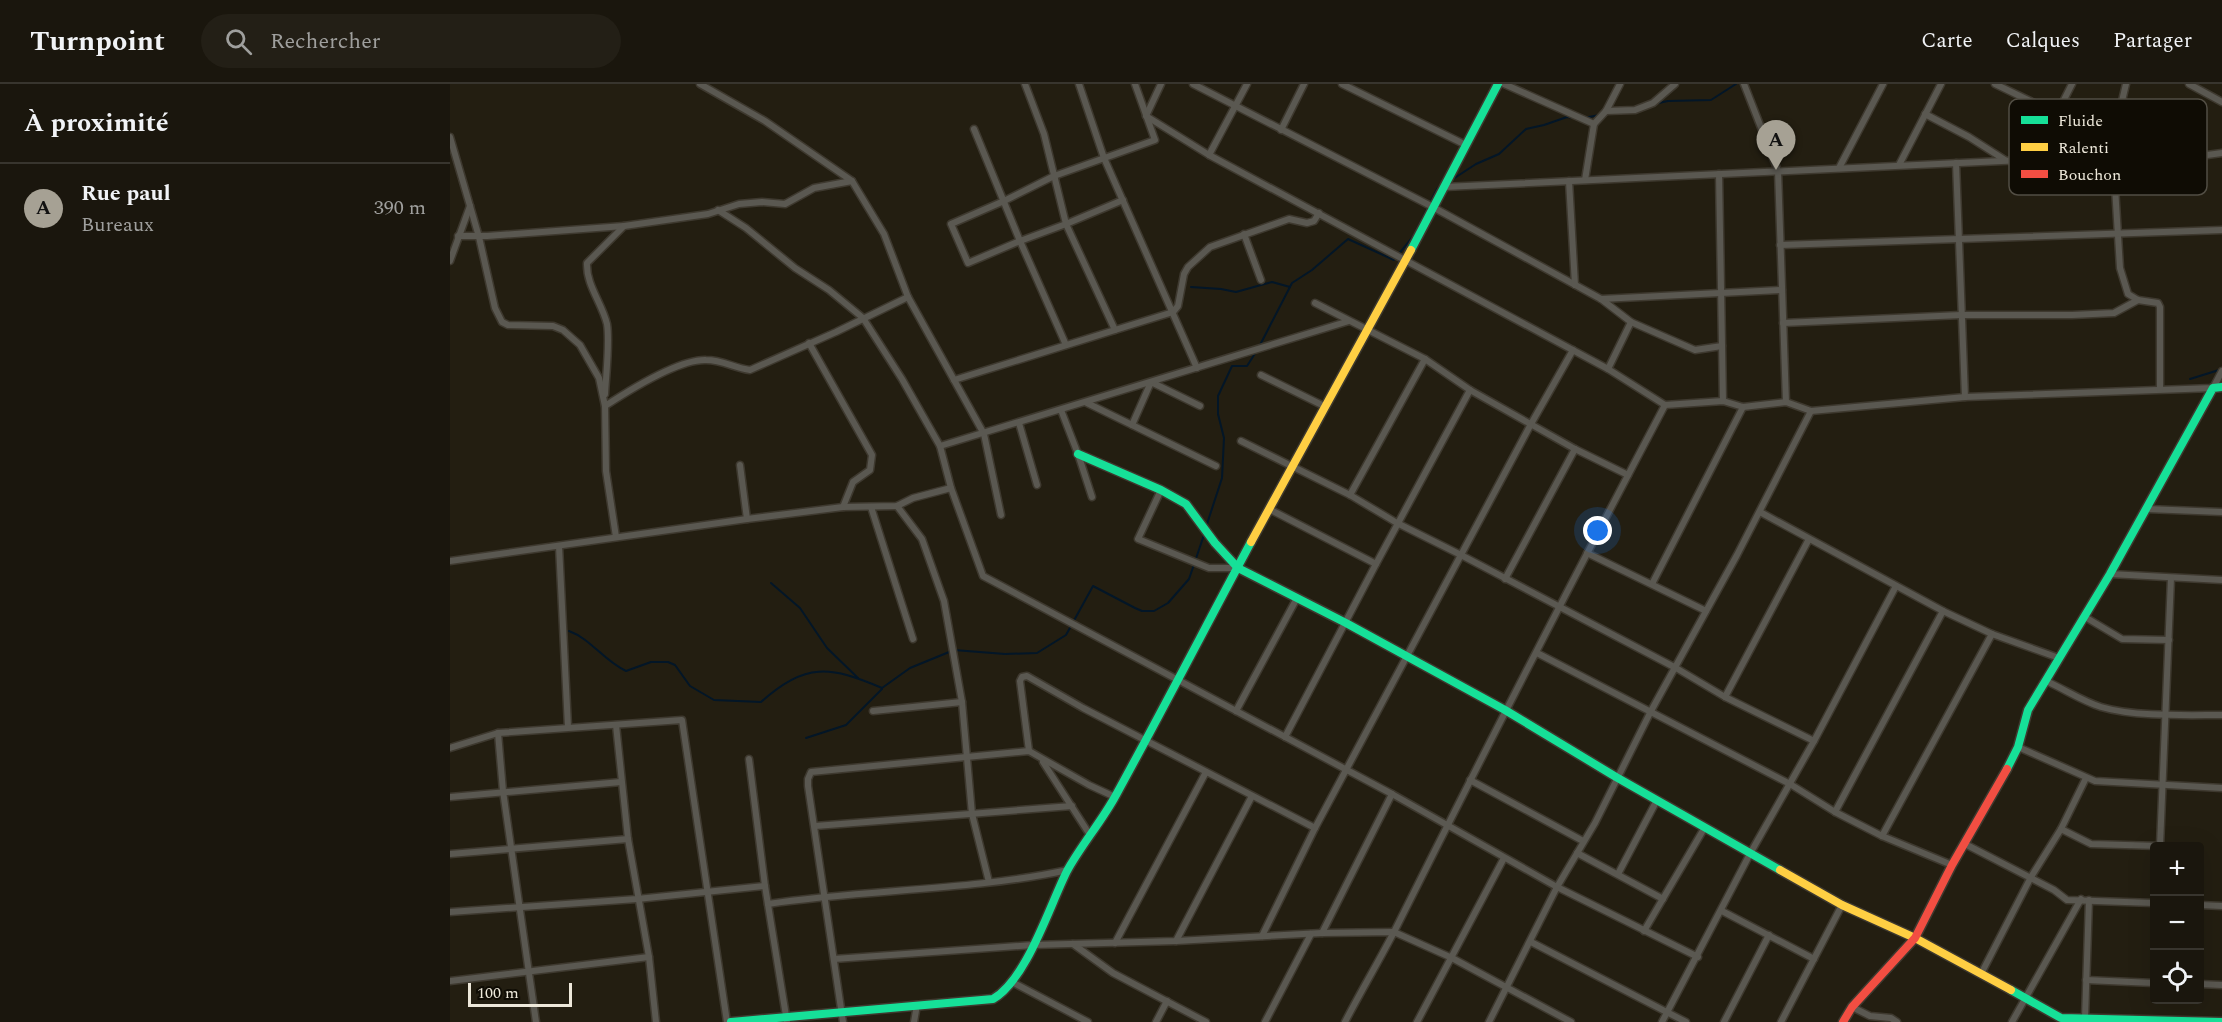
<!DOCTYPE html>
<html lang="fr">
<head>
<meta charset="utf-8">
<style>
  body { margin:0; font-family:Spectral,serif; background:#231f16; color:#f1f3f6 }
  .controls { position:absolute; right:18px; bottom:18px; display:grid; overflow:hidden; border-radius:6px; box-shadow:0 6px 24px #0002 }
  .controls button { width:54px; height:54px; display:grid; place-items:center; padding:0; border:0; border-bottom:2px solid #38352e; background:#1a160d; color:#f1f3f6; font:30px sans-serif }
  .scale { position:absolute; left:18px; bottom:15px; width:104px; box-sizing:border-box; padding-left:6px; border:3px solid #ede8da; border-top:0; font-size:16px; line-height:21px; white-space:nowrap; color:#ede8da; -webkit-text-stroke:4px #0f0c04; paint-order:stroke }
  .you { position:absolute; left:1148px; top:447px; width:21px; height:21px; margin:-15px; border:4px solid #fff; border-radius:50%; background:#1a73e8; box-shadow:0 0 0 9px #1a73e833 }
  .badge { display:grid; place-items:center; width:39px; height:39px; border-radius:50%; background:#a6a194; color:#111; font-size:20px; font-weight:700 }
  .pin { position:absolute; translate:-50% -50px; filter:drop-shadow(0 2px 3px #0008) }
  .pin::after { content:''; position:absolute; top:32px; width:21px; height:18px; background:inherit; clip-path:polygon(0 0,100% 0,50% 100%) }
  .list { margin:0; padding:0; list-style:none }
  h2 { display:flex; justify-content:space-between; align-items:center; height:78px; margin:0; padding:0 24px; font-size:26px }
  h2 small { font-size:20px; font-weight:400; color:#9f9f9d }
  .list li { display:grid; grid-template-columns:39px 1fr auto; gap:18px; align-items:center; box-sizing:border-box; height:90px; padding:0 24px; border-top:2px solid #38352e }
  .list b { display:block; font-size:22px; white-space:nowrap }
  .list p { margin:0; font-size:20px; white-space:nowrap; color:#9f9f9d }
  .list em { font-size:20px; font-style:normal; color:#9f9f9d }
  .icon { flex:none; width:33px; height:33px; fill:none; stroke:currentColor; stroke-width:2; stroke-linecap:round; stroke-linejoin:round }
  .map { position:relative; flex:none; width:1772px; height:938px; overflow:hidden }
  header { display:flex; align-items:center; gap:36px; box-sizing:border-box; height:84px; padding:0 30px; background:#1a160d; border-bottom:2px solid #38352e }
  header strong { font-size:28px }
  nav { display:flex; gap:33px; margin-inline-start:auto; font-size:21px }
  .search { width:420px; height:54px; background:#231f16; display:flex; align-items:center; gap:15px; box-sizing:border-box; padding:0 21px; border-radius:33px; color:#9f9f9d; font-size:22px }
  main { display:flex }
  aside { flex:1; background:#1a160d }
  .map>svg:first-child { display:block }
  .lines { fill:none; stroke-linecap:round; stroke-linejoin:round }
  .stream { stroke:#031627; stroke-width:2 }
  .street-casing { stroke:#3e392f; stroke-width:9 }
  .fast-casing { stroke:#3e392f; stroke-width:11 }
  .slow-casing { stroke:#3e392f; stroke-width:11 }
  .jam-casing { stroke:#3e392f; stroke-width:11 }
  .street { stroke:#5a5851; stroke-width:6 }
  .fast { stroke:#16e098; stroke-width:8 }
  .slow { stroke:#ffcf43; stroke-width:8 }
  .jam { stroke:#f24e42; stroke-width:8 }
  .key { fill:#0f0c04; stroke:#524e44; stroke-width:1.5 }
  .key-label { font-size:16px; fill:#ede8da }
</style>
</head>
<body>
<header>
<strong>Turnpoint</strong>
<div class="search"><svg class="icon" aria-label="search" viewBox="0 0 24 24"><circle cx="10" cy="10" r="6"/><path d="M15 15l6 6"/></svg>Rechercher</div>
<nav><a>Carte</a><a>Calques</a><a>Partager</a></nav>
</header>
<main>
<aside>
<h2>À proximité<small></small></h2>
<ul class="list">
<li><span class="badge">A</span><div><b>Rue paul</b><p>Bureaux</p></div><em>390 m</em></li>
</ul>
</aside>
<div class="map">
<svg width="1772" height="938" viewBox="0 0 1772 938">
  <rect width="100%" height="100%" fill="#231e11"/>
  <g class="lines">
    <g class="stream">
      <path d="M1204,20L1218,17L1261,16L1286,0"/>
      <path d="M1134,34L1149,31"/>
      <path d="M1003,95L1026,80L1049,70L1076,45L1094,41L1117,33L1123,34"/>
      <path d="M741,203L771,205L786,208L822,198L840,203"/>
      <path d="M809,263L842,199L862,186L898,155L944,176L964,151L987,105L990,102"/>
      <path d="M1740,295L1769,286"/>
      <path d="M756,443L772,394L774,354L768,330V312L782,282H797L806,268"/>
      <path d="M321,499L350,524L377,564L408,594"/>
      <path d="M119,547C141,555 154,577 176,587L201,578H218L225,581L240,602L264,616L311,618C356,578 380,582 432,604L460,584L504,566L555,570L587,569L616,551L643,502L685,524L692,527H704L718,519L739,495L755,448"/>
      <path d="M356,654L396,641L432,605"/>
    </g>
    <defs>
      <g id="street">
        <path d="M250,0L315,37L402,97L434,150L458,213L534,350L551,431"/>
        <path d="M575,0L594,50L616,140L570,157L616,261"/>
        <path d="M629,0L654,74L747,284"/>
        <path d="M711,0L696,32L759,71L1158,285L1215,321L1273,317L1293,323L1336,318L1361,327L1515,313L1763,304L1772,287"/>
        <path d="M743,0L979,121L1151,215L1181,238L1245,266L1272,262"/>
        <path d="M892,0L1016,61"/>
        <path d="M1054,0L1144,40"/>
        <path d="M1294,0L1328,87L1336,318"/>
        <path d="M1545,0L1607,30"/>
        <path d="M1676,0L1659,72L1665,103L1670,184L1678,210L1688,216L1708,219L1710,223V305"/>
        <path d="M1739,0L1772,18"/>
        <path d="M1156,27L1185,26L1203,19L1225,0"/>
        <path d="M1475,30L1519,53L1555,76"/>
        <path d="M524,45L570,157L518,179L501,140L554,117L604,92L705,56L685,0"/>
        <path d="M831,46L854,0"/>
        <path d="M0,53L29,153L45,224L52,238L58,241L103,242L113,246L130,261L149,294L155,322C178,307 229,275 256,276C273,276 284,284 300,286L386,248L458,213"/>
        <path d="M759,71L797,0"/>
        <path d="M1682,72L1697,41L1704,39L1733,60L1736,65L1735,74"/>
        <path d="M1584,75L1622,0"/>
        <path d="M1506,79L1515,313"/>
        <path d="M1449,81L1491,0"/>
        <path d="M1389,84L1433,0"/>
        <path d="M1269,90L1273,317"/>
        <path d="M1135,96L1144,40L1156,27L1170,0"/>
        <path d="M1119,97L1125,201"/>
        <path d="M994,103L1659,72L1735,74L1772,69"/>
        <path d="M268,126L296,144L345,184L379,206L413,234L452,295L490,362L501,404L533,492L942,710L1107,803L1248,873"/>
        <path d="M794,150L811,196"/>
        <path d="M8,152H37L174,142"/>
        <path d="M1330,161L1772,146"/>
        <path d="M0,177L20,122"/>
        <path d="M1151,215L1332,206"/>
        <path d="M865,219L975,275L1020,306L1125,365L1178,391"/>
        <path d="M1333,239L1511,231H1622L1664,229L1688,216"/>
        <path d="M665,246L616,140L673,116"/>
        <path d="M359,259L422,371L420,386L403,398L393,423"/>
        <path d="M1158,285L1181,238"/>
        <path d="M811,291L874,322"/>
        <path d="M504,296L723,228L728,222L734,190L738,183L760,163L839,135L857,139L864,137L869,129"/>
        <path d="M155,310C156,291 160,258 157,240C152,219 136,201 137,179L174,142L258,130L289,120L312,118L335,120L364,104L402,97"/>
        <path d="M637,319L766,382"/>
        <path d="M155,320L156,387L166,453"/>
        <path d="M611,326L628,370L642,413"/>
        <path d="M569,339L587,401"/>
        <path d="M682,341L701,298L750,322"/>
        <path d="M791,357L900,411L947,439L1011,471L1226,584L1275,613L1364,657"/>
        <path d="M490,362L899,237"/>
        <path d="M290,381L297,435"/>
        <path d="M711,406L688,455L759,484H788"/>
        <path d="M900,411L975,275"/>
        <path d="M447,422L472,455L494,517L512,618L522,730L539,798"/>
        <path d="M421,423L463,555"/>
        <path d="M819,425L926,480"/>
        <path d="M1697,425L1772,428"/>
        <path d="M1310,428L1493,527L1542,550L1609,574"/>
        <path d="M109,462L118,643"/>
        <path d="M1137,469L1256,527"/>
        <path d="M0,477L297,435L393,423L447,422L463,414L501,404"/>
        <path d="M1660,490L1772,496"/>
        <path d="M1055,495L1125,365"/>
        <path d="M1202,500L1293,323"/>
        <path d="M1635,533L1672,555L1719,556"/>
        <path d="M1087,569L1340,700L1385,728L1432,752L1502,781"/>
        <path d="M1596,597C1614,605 1632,617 1651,623C1685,633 1736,631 1772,631"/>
        <path d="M1275,613L1359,455"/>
        <path d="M423,627L512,618"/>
        <path d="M786,627L847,514"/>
        <path d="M166,641L178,755L199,873L206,938"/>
        <path d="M48,649L53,707L86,938"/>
        <path d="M835,653L926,480L1020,306"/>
        <path d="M1568,663L1645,697L1772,704"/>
        <path d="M0,664L48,649L232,636L277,938"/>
        <path d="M579,667L570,597L572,593L577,592L633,624L865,744"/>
        <path d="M299,675L315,802L337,938"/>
        <path d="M593,678L640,751"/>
        <path d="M1020,696L1133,757"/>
        <path d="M0,713L171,698"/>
        <path d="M1385,728L1493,527"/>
        <path d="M365,742L622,722"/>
        <path d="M1611,745L1641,760L1710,762"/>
        <path d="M1432,752L1542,550"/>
        <path d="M1515,760L1604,806L1617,816L1704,819"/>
        <path d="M1710,762L1721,494"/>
        <path d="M1127,769L1213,815"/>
        <path d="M0,770L178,755"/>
        <path d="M1168,790L1207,716"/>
        <path d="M318,820C417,805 520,807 618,786"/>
        <path d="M1750,821L1772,822"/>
        <path d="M1272,827L1364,875"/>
        <path d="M0,828L187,815L315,802"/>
        <path d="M1194,847L1255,743"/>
        <path d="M872,849L942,710"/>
        <path d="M812,852L865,744L1081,340L1123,266"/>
        <path d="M726,857L802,712"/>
        <path d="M1081,858L1236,938"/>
        <path d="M665,859L756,688"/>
        <path d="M623,860L663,889L756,938"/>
        <path d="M384,875L583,861L726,857L872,849L944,848L1002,874L1121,938"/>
        <path d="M1531,890L1581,793L1611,745L1636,694"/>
        <path d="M1636,896L1704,899"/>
        <path d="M0,897L199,873"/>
        <path d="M562,898L638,938"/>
        <path d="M1750,900L1772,901"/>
        <path d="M1402,923L1420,932L1441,934L1447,938"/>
        <path d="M1635,934L1639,816"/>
        <path d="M393,938L358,702V695L361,688L579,667L639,701L665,713"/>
        <path d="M464,938L467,921"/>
        <path d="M706,938L717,917"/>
        <path d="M815,938L861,850"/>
        <path d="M895,938C911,907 929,877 945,846C1033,670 1123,495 1215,321"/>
        <path d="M967,938L1054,774"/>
        <path d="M1039,938L1107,803L1145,739L1201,627L1287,471L1361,327"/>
        <path d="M1212,938L1301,768L1364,657L1446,502"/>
        <path d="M1274,938L1319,851"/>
        <path d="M1331,938L1392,821"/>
        <path d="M1562,938L1631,815"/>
      </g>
      <g id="fast">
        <path d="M961,166L1048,0"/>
        <path d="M628,370L711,406L736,420L765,459L788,484L896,539L1055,626L1166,693L1330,786"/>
        <path d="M1557,685L1568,663L1578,626L1660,490L1763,304L1772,303"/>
        <path d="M1561,906L1611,934L1772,938"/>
        <path d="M281,938L543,915C577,895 599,823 617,787C632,760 652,737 666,711C712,627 756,542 801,458"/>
      </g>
      <g id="slow">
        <path d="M801,458L961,166"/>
        <path d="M1330,786L1392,821L1465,854L1561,906"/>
      </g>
      <path id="jam" d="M1393,938L1402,923L1465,854L1502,781L1557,685"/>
    </defs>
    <use href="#street" class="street-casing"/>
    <use href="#fast" class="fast-casing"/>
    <use href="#slow" class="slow-casing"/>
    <use href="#jam" class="jam-casing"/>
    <use href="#street" class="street"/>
    <use href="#fast" class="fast"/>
    <use href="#slow" class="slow"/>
    <use href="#jam" class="jam"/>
  </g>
  <rect x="1559" y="15" width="198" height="96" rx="9" class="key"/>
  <rect x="1571" y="32" width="27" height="8" fill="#16e098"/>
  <rect x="1571" y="59" width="27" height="8" fill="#ffcf43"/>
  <rect x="1571" y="86" width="27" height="8" fill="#f24e42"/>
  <g class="key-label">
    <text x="1608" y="42">Fluide</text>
    <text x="1608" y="69">Ralenti</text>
    <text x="1608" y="96">Bouchon</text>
  </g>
</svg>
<div class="controls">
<button>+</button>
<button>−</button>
<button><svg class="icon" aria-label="locate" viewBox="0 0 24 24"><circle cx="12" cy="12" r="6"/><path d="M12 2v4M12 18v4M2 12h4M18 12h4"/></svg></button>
</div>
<div class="scale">100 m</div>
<div class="you"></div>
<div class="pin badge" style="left:1326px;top:86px">A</div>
</div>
</main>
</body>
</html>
